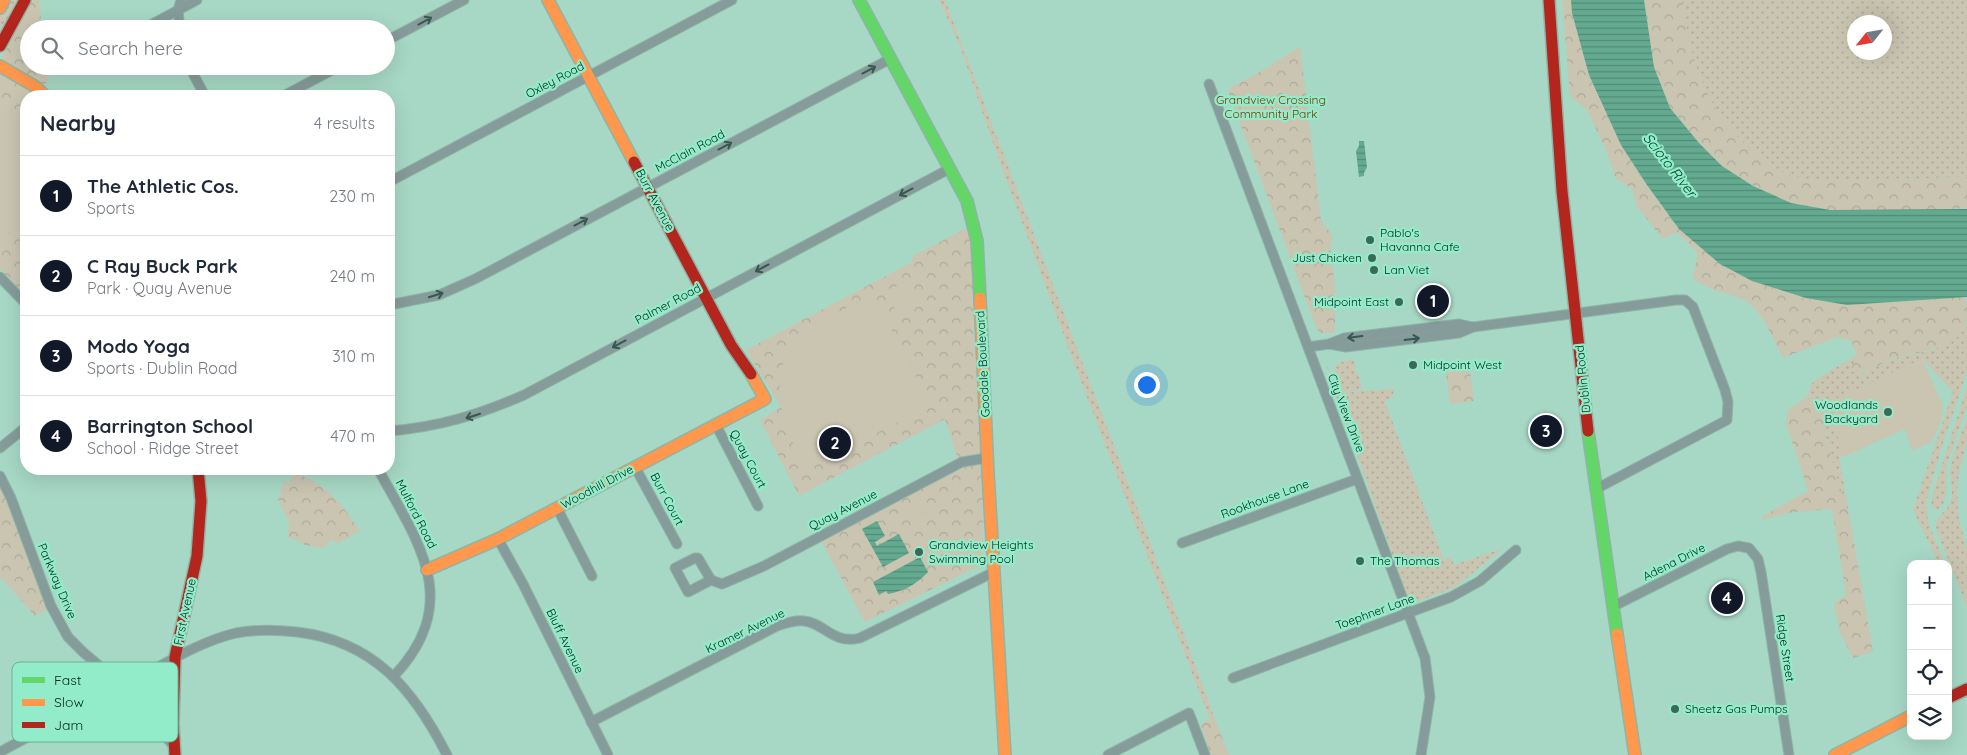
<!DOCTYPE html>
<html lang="en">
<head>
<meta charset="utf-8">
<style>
  body { margin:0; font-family:Quicksand,sans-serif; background:#f2f2f3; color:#1f2937 }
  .controls { position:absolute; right:15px; bottom:15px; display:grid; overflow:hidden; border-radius:10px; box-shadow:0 5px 20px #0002 }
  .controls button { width:45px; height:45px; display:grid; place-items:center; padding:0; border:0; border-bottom:1px solid #e0e1e3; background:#fff; color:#1f2937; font:25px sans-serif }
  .compass { position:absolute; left:1847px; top:15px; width:45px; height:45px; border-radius:50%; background:#fff; box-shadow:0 5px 20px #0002; rotate:239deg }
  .you { position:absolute; left:1146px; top:384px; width:18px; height:18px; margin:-12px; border:4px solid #fff; border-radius:50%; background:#1a73e8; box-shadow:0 0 0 8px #1a73e833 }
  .badge { display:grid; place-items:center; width:32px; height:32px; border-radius:50%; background:#111827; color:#fff; font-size:16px; font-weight:700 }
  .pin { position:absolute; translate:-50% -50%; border:2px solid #fff; box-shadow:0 1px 5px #0006 }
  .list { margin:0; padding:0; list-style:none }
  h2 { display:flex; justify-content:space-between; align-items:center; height:65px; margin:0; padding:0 20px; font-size:21px }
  h2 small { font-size:16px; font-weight:400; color:#747a83 }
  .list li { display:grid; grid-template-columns:32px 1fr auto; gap:15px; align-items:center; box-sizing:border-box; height:80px; padding:0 20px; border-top:1px solid #e0e1e3 }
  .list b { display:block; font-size:19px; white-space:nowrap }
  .list p { margin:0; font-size:16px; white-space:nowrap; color:#747a83 }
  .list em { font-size:16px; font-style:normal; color:#747a83 }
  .icon { flex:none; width:28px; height:28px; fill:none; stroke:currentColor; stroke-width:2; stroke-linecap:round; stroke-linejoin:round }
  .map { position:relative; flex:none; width:1967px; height:755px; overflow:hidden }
  .search { position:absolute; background:#fff; box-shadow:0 5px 20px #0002; left:20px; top:20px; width:375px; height:55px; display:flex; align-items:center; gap:12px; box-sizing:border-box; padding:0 18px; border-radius:28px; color:#747a83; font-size:19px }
  .panel { position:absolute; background:#fff; box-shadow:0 5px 20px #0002; left:20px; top:90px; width:375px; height:385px; border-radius:20px }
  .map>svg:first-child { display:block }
  .grass { fill:url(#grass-dots); fill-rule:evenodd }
  .forest { fill:url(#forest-crowns) }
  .garden { fill:#c9c5b1 }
  .water { fill:url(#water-rules) }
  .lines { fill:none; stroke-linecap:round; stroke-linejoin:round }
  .street-casing { stroke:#8eb5a6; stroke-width:11 }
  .fast-casing { stroke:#8eb5a6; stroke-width:14 }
  .slow-casing { stroke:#8eb5a6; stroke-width:14 }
  .jam-casing { stroke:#8eb5a6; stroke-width:14 }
  .street { stroke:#869c9a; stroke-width:9 }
  .fast { stroke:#63d668; stroke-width:11 }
  .slow { stroke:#ff974d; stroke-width:11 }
  .jam { stroke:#b3261e; stroke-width:11 }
  .oneway { stroke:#375850 }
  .poi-dot { fill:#3c6858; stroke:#93ecc9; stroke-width:2 }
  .labels { text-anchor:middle; stroke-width:4.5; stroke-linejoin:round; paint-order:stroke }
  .street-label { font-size:12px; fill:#032b1e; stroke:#93ecc9 }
  .park-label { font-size:12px; fill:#813500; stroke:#93ecc9 }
  .poi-label { font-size:12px; fill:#032b1e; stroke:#93ecc9; text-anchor:start }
  .water-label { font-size:14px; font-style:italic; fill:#024834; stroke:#93ecc9 }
  .key { fill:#93ecc9; stroke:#68b296; stroke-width:1 }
  .key-label { font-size:14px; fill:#032b1e }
</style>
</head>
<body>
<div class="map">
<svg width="1967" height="755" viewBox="0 0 1967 755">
  <defs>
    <pattern id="grass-dots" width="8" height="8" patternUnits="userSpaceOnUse" patternTransform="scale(1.25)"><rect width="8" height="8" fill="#c9c5b1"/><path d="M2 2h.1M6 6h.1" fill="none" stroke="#aba998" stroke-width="1.8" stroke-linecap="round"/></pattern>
    <pattern id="forest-crowns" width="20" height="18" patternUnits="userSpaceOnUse" patternTransform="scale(1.25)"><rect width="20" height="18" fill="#c9c5b1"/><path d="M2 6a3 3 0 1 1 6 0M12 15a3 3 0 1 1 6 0" fill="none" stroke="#aba998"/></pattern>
    <pattern id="water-rules" width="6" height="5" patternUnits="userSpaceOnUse" patternTransform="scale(1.25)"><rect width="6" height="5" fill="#64aa90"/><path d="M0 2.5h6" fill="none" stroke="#508b75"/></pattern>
  </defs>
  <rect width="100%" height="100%" fill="#a7d8c5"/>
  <g class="grass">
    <path d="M4,0H25L0,46V8Z"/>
    <path d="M939,0H945L1130,488L1216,722L1210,720L1068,347L993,143L960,46Z"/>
    <path d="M1682,0H1967V184L1959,177C1930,178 1901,179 1871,179C1846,180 1820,182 1795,177C1782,174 1770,164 1759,156C1707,117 1690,61 1682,0ZM1854,22H1884V52H1854Z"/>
    <path d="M1967,323V372L1943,443L1926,502L1928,522L1945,564H1939L1913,510L1953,392L1922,359L1830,402L1842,454L1839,456L1849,513L1837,479L1822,422L1827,408L1822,399L1808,396L1811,384L1823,375L1857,355L1861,374L1895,358L1934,350L1962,332Z"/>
    <path d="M1354,359L1356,373L1359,374L1362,390L1343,392L1334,369L1338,363Z"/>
    <path d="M1327,366L1341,393L1394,389L1393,396L1385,402L1444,560L1451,557L1454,565L1504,548L1454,588L1410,604L1330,379Z"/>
    <path d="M1967,387V407L1947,464C1944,479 1952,501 1937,510L1934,509L1931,504L1934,490Z"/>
    <path d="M1967,420V442L1959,473L1957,491L1959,519L1967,549V607L1936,529C1934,515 1948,513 1951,500C1954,490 1949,478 1951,468C1953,452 1961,435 1967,420Z"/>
  </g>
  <g class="forest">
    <path d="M32,0H39L42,29H29V66H47L49,81L42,86L45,96H26V297L0,269V61Z"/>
    <path d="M1562,0H1571L1572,13L1621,145L1647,185L1679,229L1752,281L1806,298L1847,305L1965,297C1967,303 1967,309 1967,316C1967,348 1920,352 1897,357C1879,362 1870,376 1850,371L1857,355L1851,341L1838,337L1783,358C1774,341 1760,306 1742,299C1726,292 1706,290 1693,278L1698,253L1677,232L1663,239L1637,207L1632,189L1616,179L1606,150L1587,110L1570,96Z"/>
    <path d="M1644,0H1682C1690,61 1707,117 1759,156C1770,164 1782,174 1795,177C1821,182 1846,180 1872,179C1901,179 1930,178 1959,177L1967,184V208L1909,211L1830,210L1790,203L1753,186L1722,166L1699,143L1670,108L1654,67Z"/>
    <path d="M1300,46L1321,220L1333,237L1330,246L1335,286V332L1334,333H1320L1316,327L1229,94L1230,88L1263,70Z"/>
    <path d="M974,224L984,390L983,564L865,622L820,539L960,466L945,419L799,496L760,420L781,407L746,350L912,262L913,256Z"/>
    <path d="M1470,369L1474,401L1450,404L1446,372Z"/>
    <path d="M1808,396L1830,402L1822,423L1837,479L1849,513L1873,652L1853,658L1840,633L1834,603L1846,595L1832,509L1788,513L1763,520L1761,517L1808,491L1786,422L1788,410Z"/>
    <path d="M293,472C327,485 340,501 360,531L337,544L332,540L323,548L305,545L287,536L290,524L278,500L284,481L289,483Z"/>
    <path d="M0,486L4,491L49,609L35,616L0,577Z"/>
    <path d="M171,662L169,737L126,686Z"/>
    <path d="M1210,720L1216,722L1229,755H1211L1201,727L1203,723Z"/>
  </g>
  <g class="garden">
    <path d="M1236,84L1241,88L1251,86L1259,95C1260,105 1253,111 1243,112C1237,104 1239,93 1230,88Z"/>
    <path d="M13,113L26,126V223L5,235L0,233V117Z"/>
    <path d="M903,283L916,308L898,316L886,291Z"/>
    <path d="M873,295L928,400L926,408L805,469C786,430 763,377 797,339C812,322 852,306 873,295Z"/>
    <path d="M1922,359L1943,405L1941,421L1932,442L1912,451L1905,429L1841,458L1835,420L1830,402Z"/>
    <path d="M910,504H922L923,518L911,519Z"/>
  </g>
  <g class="water">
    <path d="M1571,0H1644L1654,67L1670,108L1699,143L1722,166L1753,186L1791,203L1830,210L1967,209V297L1847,305L1806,298L1752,281L1720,264L1679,229L1647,185L1621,145L1589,75L1572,13Z"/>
    <path d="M1359,141H1364L1367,167L1364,173V176L1359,177L1356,151L1359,146Z"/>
    <path d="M877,521L885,536L875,542L877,546L899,534L909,553L883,567L862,529Z"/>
    <path d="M920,557L928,572C917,584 904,591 888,594L886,591L879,595L873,582Z"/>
  </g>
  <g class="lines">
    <defs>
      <g id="street">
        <path d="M143,29L197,0"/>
        <path d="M180,29L178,10L181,0"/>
        <path d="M386,41L464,0"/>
        <path d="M189,66L205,96"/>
        <path d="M1209,84L1425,658L1430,697L1421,755"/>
        <path d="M283,96L340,66"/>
        <path d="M389,182L732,0"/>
        <path d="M0,277L26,304"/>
        <path d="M389,305L439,295L475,279L890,59"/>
        <path d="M1329,344L1346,347L1459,333L1473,327L1676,300H1685L1693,307L1725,390L1728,402L1727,420L1596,489"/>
        <path d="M1308,347L1329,344L1344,338L1459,324L1472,327"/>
        <path d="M716,425L758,506"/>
        <path d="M389,431C439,427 478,415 524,395L949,169"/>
        <path d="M0,448L26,427"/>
        <path d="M635,467L677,544"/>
        <path d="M378,469C418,542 464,602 394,676"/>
        <path d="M0,476L11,498L51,606L68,637L83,652L123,686L155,726L174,746"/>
        <path d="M557,508L592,576"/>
        <path d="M498,539L523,584L608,755"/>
        <path d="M1182,543L1357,479"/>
        <path d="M711,580L688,592L675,568L695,558H698L711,580L722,584L764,566L962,462L987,458"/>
        <path d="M1612,607L1727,549L1738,546L1749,548L1758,559L1761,572L1789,755"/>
        <path d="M1233,678L1451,597L1480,581L1516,550"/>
        <path d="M591,722L777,626C786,623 795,620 804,621C825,623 833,645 860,638L994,572"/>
        <path d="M0,752C47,727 93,701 140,677C171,660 202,641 236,633C256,629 277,630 297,632C374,641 414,690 447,755"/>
        <path d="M1108,755L1189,713L1205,755"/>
      </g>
      <g id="fast">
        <path d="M859,0L967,201L977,241L980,298"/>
        <path d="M1588,431L1617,634"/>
      </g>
      <g id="slow">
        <path d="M548,0L634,162"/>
        <path d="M0,8L4,0"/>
        <path d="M0,66L36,87L45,96"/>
        <path d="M980,298L988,473L1005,755"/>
        <path d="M427,570L498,539L765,399L751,374"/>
        <path d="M1617,634L1635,755"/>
        <path d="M1835,755L1911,716"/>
      </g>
      <g id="jam">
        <path d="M1549,0L1562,191L1588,431"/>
        <path d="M0,46L25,0"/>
        <path d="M634,162L731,345L751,374"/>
        <path d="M1948,698L1967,689"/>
        <path d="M175,755L173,724L175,657L197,556L201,501L198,469"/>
      </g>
    </defs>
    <use href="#street" class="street-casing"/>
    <use href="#fast" class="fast-casing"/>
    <use href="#slow" class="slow-casing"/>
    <use href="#jam" class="jam-casing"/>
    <use href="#street" class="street"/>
    <use href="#fast" class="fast"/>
    <use href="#slow" class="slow"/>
    <use href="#jam" class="jam"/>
  </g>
  <defs><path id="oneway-shaft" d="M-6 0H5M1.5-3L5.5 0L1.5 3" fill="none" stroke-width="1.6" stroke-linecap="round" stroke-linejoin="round" transform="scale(1.25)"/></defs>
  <g class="oneway">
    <use href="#oneway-shaft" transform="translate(425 21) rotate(-28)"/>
    <use href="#oneway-shaft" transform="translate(869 70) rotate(-28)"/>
    <use href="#oneway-shaft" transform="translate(725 146) rotate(-28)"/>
    <use href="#oneway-shaft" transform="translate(906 192) rotate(152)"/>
    <use href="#oneway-shaft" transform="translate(581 222) rotate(-28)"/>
    <use href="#oneway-shaft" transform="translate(762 268) rotate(152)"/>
    <use href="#oneway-shaft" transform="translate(436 295) rotate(-17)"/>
    <use href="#oneway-shaft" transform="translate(1355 337) rotate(173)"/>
    <use href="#oneway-shaft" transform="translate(1412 339) rotate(-7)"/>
    <use href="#oneway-shaft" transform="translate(619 344) rotate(152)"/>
    <use href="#oneway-shaft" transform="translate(473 416) rotate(162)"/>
  </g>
  <g class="poi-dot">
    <circle cx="1370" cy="240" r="5"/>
    <circle cx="1372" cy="258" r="5"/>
    <circle cx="1374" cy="270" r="5"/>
    <circle cx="1399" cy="302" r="5"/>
    <circle cx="1413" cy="365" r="5"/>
    <circle cx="1888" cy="412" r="5"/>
    <circle cx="919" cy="552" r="5"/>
    <circle cx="1360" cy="561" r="5"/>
    <circle cx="1675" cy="709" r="5"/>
  </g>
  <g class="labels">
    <g class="street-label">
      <text transform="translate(555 80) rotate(-28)" y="4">Oxley Road</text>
      <text transform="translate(690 151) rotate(-28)" y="4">McClain Road</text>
      <text transform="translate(655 200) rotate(62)" y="4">Burr Avenue</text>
      <text transform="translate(668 304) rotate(-28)" y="4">Palmer Road</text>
      <text transform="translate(983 364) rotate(-93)" y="4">Goodale Boulevard</text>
      <text transform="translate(1583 379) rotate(-96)" y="4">Dublin Road</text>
      <text transform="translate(1346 413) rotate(69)" y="4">City View Drive</text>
      <text transform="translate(748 459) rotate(62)" y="4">Quay Court</text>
      <text transform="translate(597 487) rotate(-28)" y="4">Woodhill Drive</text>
      <text transform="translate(667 499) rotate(62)" y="4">Burr Court</text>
      <text transform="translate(1265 499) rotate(-20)" y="4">Rookhouse Lane</text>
      <text transform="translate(843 510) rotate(-27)" y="4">Quay Avenue</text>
      <text transform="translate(416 514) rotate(63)" y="4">Mulford Road</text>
      <text transform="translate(1674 562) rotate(-27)" y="4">Adena Drive</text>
      <text transform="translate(57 581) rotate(67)" y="4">Parkway Drive</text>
      <text transform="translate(185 612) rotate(-78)" y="4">First Avenue</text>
      <text transform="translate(1375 612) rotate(-20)" y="4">Toephner Lane</text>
      <text transform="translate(745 631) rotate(-26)" y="4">Kramer Avenue</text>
      <text transform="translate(565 641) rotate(64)" y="4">Bluff Avenue</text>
      <text transform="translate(1785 648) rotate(81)" y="4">Ridge Street</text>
    </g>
    <g class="park-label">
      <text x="1271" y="104">Grandview Crossing<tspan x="1271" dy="14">Community Park</tspan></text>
    </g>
    <g class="poi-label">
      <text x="1380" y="237">Pablo's<tspan x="1380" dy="14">Havanna Cafe</tspan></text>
      <text x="1362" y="262" text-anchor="end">Just Chicken</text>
      <text x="1384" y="274">Lan Viet</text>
      <text x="1389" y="306" text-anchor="end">Midpoint East</text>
      <text x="1423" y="369">Midpoint West</text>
      <text x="1878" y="409" text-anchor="end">Woodlands<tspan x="1878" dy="14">Backyard</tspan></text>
      <text x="929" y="549">Grandview Heights<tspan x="929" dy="14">Swimming Pool</tspan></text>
      <text x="1370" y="565">The Thomas</text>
      <text x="1685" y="713">Sheetz Gas Pumps</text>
    </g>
    <g class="water-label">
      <text transform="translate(1670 165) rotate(52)" y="5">Scioto River</text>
    </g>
  </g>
  <rect x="12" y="662" width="166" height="80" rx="8" class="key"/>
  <rect x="22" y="677" width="23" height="6" fill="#63d668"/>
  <rect x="22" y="699" width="23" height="7" fill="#ff974d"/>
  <rect x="22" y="722" width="23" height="6" fill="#b3261e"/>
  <g class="key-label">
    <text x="54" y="685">Fast</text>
    <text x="54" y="707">Slow</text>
    <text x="54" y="730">Jam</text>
  </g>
</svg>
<div class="controls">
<button>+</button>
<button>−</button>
<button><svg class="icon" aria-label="locate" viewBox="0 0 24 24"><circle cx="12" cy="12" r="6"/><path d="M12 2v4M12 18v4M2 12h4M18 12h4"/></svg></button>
<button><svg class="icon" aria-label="layers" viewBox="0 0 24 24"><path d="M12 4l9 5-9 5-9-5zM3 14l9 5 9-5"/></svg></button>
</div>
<svg class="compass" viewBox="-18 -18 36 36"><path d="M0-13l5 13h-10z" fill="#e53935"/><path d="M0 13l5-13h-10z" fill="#747a83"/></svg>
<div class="you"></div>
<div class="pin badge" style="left:1433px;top:301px">1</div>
<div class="pin badge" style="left:835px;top:443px">2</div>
<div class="pin badge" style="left:1546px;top:431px">3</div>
<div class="pin badge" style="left:1727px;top:598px">4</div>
<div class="search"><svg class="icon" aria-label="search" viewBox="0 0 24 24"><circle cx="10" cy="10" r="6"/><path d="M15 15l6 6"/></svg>Search here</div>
<section class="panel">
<h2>Nearby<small>4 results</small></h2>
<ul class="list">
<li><span class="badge">1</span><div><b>The Athletic Cos.</b><p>Sports</p></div><em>230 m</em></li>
<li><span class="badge">2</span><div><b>C Ray Buck Park</b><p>Park · Quay Avenue</p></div><em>240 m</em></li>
<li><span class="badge">3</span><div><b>Modo Yoga</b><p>Sports · Dublin Road</p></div><em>310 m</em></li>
<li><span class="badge">4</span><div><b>Barrington School</b><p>School · Ridge Street</p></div><em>470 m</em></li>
</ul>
</section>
</div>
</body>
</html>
